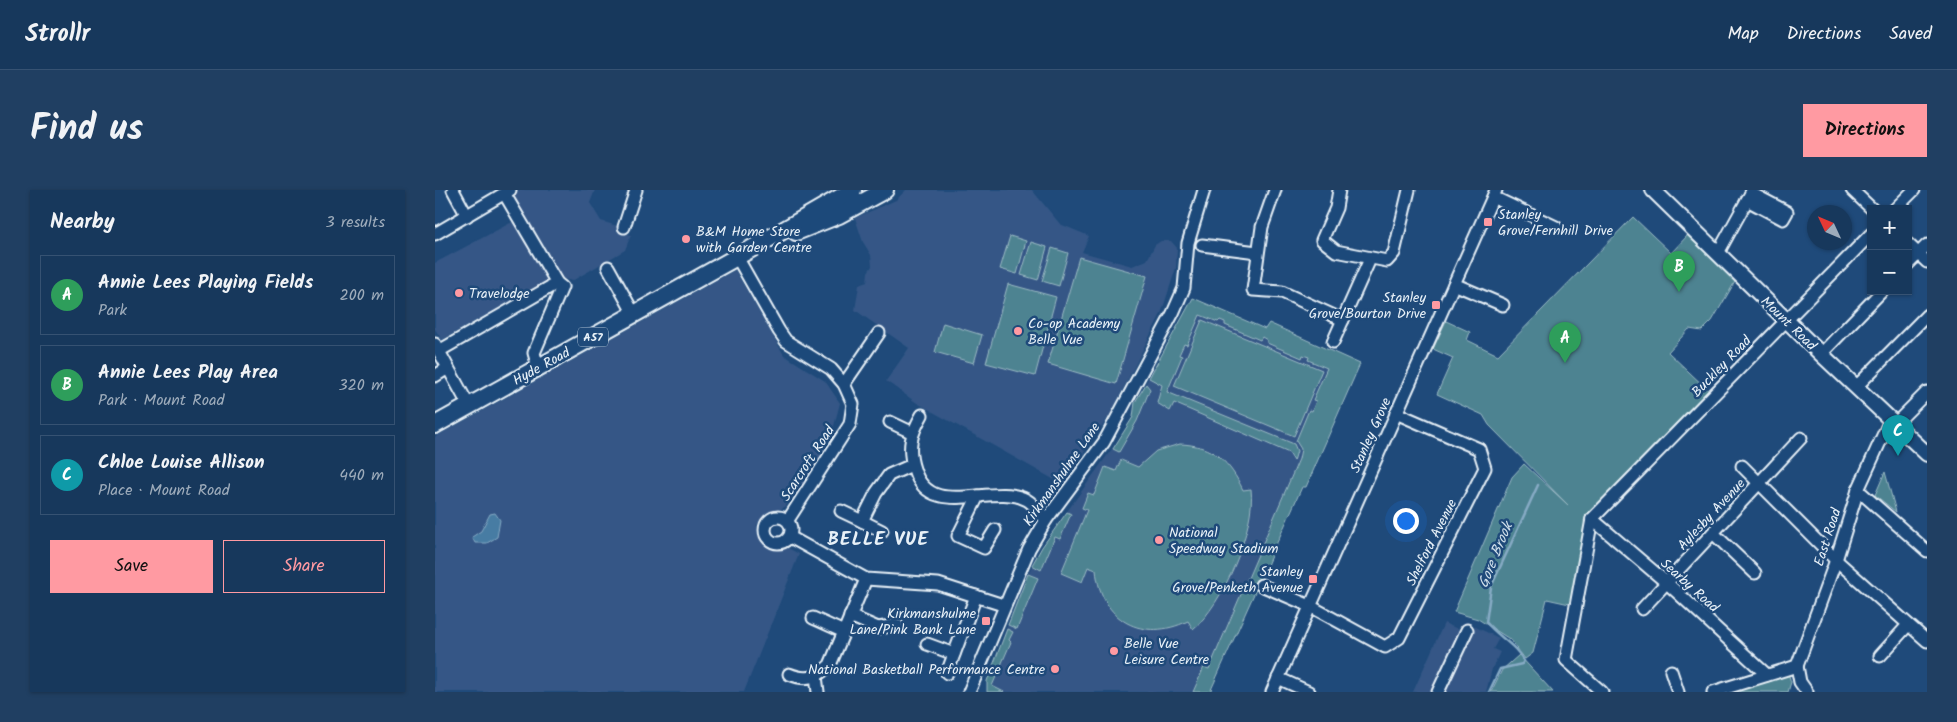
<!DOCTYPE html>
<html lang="en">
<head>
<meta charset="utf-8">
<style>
  body { margin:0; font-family:Kalam,sans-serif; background:#203f62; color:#f1f3f6 }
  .controls { position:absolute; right:15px; top:15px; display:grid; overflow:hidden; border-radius:0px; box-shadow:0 1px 4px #0004 }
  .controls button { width:45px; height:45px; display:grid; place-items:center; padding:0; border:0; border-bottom:1px solid #365272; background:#17385c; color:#f1f3f6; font:25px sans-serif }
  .compass { position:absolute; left:1372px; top:15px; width:45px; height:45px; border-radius:50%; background:#17385c; box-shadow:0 1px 4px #0004; rotate:314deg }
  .you { position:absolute; left:970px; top:330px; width:18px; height:18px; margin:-12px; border:4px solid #fff; border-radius:50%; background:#1a73e8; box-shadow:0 0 0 8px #1a73e833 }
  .badge { display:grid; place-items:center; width:32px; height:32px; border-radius:50%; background:#ff9aa2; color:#fff; font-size:16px; font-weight:700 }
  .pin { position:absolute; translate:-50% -41px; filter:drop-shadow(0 1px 2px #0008) }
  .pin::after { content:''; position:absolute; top:26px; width:18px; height:15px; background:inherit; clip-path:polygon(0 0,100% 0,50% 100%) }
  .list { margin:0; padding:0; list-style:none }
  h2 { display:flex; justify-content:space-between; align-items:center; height:65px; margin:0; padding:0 20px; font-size:21px }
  h2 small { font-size:16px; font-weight:400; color:#9eacbb }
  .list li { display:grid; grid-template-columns:32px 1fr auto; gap:15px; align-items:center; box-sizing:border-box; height:80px; margin:0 10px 10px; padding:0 10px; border:1px solid #365272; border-radius:0px }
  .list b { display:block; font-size:19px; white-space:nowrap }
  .list p { margin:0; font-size:16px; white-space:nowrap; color:#9eacbb }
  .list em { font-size:16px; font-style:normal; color:#9eacbb }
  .actions { display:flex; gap:10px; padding:15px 20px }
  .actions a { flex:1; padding:11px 0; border:1px solid #ff9aa2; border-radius:0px; text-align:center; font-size:18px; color:#ff9aa2 }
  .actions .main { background:#ff9aa2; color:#111 }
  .map { position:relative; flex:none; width:1492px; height:502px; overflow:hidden; border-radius:0px }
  header { display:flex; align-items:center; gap:30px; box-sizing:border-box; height:70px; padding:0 25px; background:#17385c; border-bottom:1px solid #365272 }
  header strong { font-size:24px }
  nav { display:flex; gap:28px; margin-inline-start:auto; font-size:18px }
  .intro { display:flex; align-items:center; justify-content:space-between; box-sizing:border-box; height:120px; padding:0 30px }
  h1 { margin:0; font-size:35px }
  .button { padding:12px 22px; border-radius:0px; background:#ff9aa2; color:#111; font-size:18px; font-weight:700 }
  main { display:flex; gap:30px; padding:0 30px }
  aside { flex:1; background:#17385c; border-radius:0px; box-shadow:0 1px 4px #0004 }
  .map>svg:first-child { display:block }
  .built { fill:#345786 }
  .green { fill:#4e8391; stroke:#9bbac4 }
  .water { fill:#467ca3; stroke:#87abc5 }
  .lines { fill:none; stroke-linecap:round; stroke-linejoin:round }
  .stream { stroke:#87abc5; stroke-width:2.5 }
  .minor-casing { stroke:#e8f1f8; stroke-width:15 }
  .major-casing { stroke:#e8f1f8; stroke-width:18 }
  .highway-casing { stroke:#e8f1f8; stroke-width:20 }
  .minor { stroke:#1f4a7a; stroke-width:11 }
  .major { stroke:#1f4a7a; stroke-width:14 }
  .highway { stroke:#1f4a7a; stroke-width:16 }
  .poi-dot { fill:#ff9aa2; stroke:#1f4a7a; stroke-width:2 }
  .labels { text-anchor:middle; stroke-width:5; stroke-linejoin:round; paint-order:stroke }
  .shield { fill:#1f4a7a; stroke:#acbfd2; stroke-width:1 }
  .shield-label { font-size:12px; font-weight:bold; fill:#e8f1f8 }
  .poi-label { font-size:14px; fill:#e8f1f8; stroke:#1f4a7a; text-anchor:start }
  .street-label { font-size:14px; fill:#e8f1f8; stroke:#1f4a7a }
  .water-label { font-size:15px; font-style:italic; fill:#d0dfeb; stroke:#1f4a7a }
  .district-label { font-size:19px; font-weight:bold; letter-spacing:1px; fill:#e8f1f8; stroke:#1f4a7a }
</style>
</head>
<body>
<header>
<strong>Strollr</strong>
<nav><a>Map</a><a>Directions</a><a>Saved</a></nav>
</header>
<div class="intro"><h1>Find us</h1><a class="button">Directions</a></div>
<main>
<aside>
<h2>Nearby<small>3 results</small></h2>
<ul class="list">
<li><span class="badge" style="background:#2e9e5b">A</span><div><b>Annie Lees Playing Fields</b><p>Park</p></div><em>200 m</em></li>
<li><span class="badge" style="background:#2e9e5b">B</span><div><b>Annie Lees Play Area</b><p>Park · Mount Road</p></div><em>320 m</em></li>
<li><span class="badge" style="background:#0f9aa8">C</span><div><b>Chloe Louise Allison</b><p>Place · Mount Road</p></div><em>440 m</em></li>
</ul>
<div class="actions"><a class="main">Save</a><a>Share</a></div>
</aside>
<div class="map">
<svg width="1492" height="502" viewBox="0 0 1492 502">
  <rect width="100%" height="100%" fill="#1f4a7a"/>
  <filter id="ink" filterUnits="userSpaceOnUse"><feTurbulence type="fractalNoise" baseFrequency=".02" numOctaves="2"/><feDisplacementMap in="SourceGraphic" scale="10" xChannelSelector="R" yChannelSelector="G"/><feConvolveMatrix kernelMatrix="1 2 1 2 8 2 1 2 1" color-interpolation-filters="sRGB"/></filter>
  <g filter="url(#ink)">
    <g class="built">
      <path d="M85,0H160L155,13L166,31L182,36L181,40L196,45L190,60L137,91L121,87L77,5Z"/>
      <path d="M471,0H597L625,34L654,46L647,62L697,76L712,70L720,55L726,51H736L742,58L741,78L726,124L675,225L627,294L482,213L451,191L474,158L420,120L424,95L432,92L433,82L437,76L436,65L428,52L420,28L461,10Z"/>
      <path d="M81,30L115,89L7,150L0,139V73Z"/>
      <path d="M300,80L349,165L390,191L405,213L398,240L381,277L353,313L347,319L331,323L322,335L323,345L331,356L341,359L353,358L364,364L309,502H0V247Z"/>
      <path d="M758,108L830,139L834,133L925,174L871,297H867L775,502H552V491L580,414L599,371L618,341L684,249L698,226L700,212Z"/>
      <path d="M1030,432L1064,448L1058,459L1065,462L1057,479L1051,502H978L1009,433L1025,440Z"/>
    </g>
    <g class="green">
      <path d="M1198,27L1236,63L1254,44L1301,90L1277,131L1267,141L1254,139L1233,162L1274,201L1149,330L1150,338L1139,415L1112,409L1098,463L1090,469L1076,450L1043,429L1019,422L1077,287L1089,274L1133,315L1054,235L1048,225L1002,204L1018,168L998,159L1011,131L1035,142L1032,150L1063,165Z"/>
      <path d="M575,46L591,51L582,84L565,79Z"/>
      <path d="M596,52L612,57L603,90L586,85Z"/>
      <path d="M617,58L633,63L624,96L607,91Z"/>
      <path d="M644,67L712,86L681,194L613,174Z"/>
      <path d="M573,94L621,107L600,186L551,173Z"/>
      <path d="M758,108L830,139L834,133L925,174L871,297H867L775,502H758L769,477L774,479L864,269L866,259L861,251L874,220L877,221L881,211L878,210L892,178L873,170L874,167L868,165L867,168L832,153V150L827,147L825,150L790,135V132L785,130L783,132L765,125L752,155L749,154L744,165L747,166L732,202L859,254L862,261L859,271L854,263L739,213L735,221L722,213L727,195L714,188Z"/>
      <path d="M767,130L887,180L859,246L739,196Z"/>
      <path d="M508,133L547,145L539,173L500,162Z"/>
      <path d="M711,194L715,199L702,231L684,262L678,259L698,227L700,212Z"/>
      <path d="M745,254C778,255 795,272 808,300L816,299C821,337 788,415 758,439L753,431C708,453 666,431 661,380L653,377L647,392L626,383L652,320L647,318L653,303L659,305L670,277L681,281L686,270L703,277L721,261Z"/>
      <path d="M1450,282L1461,322L1440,305Z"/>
      <path d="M632,322L636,324L625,349L620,347L606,380L597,375L607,357Z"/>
      <path d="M593,384L603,388L582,439L573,435Z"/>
      <path d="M572,439L578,442L574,450L576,452L557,496L569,502H552V491Z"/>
      <path d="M1084,465L1118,502H1056L1067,480Z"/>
      <path d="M1353,483L1356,492L1353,502H1295Z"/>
    </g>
    <path class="water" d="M60,323L65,330L62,347L52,353H40L37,347L46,341L55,324Z"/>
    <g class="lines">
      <path class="stream" d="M1054,502L1065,479L1087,474L1089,471C1082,456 1062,446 1051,432L1056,397L1103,295"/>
      <defs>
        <g id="minor">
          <path d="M18,0L32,26"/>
          <path d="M840,0L827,37L818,100L847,102L908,130"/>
          <path d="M904,0L901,18L887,50L901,61L952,71L959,63L974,0"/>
          <path d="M1417,0L1437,19"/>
          <path d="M69,3L122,93L127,97L99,163L103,177"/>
          <path d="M1058,7L1121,37"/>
          <path d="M1312,10L1348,29L1352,22L1316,3"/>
          <path d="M1460,19L1479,0"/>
          <path d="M189,37L201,0"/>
          <path d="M0,44L75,0"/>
          <path d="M1473,54L1492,72"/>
          <path d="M767,55L822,62"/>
          <path d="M1283,63L1316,3"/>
          <path d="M302,67L344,141L351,151L396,179L409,194L418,214L415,234L353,330"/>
          <path d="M1473,74L1492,55"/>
          <path d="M173,77L199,124"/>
          <path d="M1019,94L1068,115"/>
          <path d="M898,152L935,69"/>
          <path d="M0,154L34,216"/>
          <path d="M4,161L122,93"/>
          <path d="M1386,164L1447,101"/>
          <path d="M0,186L13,178"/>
          <path d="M409,194L444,143"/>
          <path d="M1421,197L1492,125"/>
          <path d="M487,225C476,244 472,257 479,279C495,332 557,291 592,310C599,314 606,324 611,330"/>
          <path d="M455,232L476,242"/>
          <path d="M1460,234L1492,202"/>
          <path d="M1307,276L1401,370L1492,451"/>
          <path d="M1423,300L1492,361"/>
          <path d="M543,306L523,346L549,358L560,340"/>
          <path d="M406,321L427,331"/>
          <circle cx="343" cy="340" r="13"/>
          <path d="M1157,329L1436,44"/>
          <path d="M1157,329L1232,393L1332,485"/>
          <path d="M1157,329L1131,470L1167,502"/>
          <path d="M447,341L427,331L441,303L454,285L477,275"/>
          <path d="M1278,343L1320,383"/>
          <path d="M355,347L431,389L503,394L568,415"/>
          <path d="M826,395L875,416L950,457L964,448L1050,278L1044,259L961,223"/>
          <path d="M1207,419L1366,248"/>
          <path d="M415,426L443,438L462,435"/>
          <path d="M378,428L409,442"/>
          <path d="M492,454L519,464"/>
          <path d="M1445,466L1473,435"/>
          <path d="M1362,476L1401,370L1423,300L1455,230"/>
          <path d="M1362,476L1365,492L1372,502"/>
          <path d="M1236,481L1243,502"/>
          <path d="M512,483L541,406"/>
          <path d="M354,484C371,491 382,488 395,475L431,389"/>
          <path d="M381,486L383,502"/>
          <path d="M843,488L874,502"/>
          <path d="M534,502L594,359L611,330L669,252L738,123L749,98L753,53L769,0"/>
          <path d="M837,502L1061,0"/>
          <path d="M1003,502L1032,440"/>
          <path d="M1278,502L1362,476"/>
        </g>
        <path id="major" d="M1218,0L1386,164L1492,264"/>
        <g id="highway">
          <path d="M361,42L404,25L450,0"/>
          <path d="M0,235L316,59L418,0"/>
        </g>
      </defs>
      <use href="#minor" class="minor-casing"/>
      <use href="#major" class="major-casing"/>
      <use href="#highway" class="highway-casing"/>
      <use href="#minor" class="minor"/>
      <use href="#major" class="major"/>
      <use href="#highway" class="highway"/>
    </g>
  </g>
  <g class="poi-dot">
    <rect x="1048" y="27" width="10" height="10" rx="2.5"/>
    <circle cx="251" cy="49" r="5"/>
    <circle cx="24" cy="103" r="5"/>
    <rect x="996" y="110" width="10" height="10" rx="2.5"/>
    <circle cx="583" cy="141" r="5"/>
    <circle cx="724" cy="350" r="5"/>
    <rect x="873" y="384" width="10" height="10" rx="2.5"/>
    <rect x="546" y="426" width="10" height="10" rx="2.5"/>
    <circle cx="679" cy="461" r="5"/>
    <circle cx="620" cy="479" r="5"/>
  </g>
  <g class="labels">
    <rect class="shield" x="143" y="137.5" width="30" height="19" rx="4"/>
    <g class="shield-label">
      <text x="158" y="151">A57</text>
    </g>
    <g class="poi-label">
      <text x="1063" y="29">Stanley<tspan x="1063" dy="16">Grove/Fernhill Drive</tspan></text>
      <text x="261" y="46">B&amp;M Home Store<tspan x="261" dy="16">with Garden Centre</tspan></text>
      <text x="34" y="108">Travelodge</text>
      <text x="991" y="112" text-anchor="end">Stanley<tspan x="991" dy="16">Grove/Bourton Drive</tspan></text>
      <text x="593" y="138">Co-op Academy<tspan x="593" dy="16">Belle Vue</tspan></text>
      <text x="734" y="347">National<tspan x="734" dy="16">Speedway Stadium</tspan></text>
      <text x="868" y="386" text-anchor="end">Stanley<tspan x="868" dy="16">Grove/Penketh Avenue</tspan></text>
      <text x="541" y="428" text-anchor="end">Kirkmanshulme<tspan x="541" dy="16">Lane/Pink Bank Lane</tspan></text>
      <text x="689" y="458">Belle Vue<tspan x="689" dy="16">Leisure Centre</tspan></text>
      <text x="610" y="484" text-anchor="end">National Basketball Performance Centre</text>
    </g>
    <g class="street-label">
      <text transform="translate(1354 133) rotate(44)" y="5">Mount Road</text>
      <text transform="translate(106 176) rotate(-29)" y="5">Hyde Road</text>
      <text transform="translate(1286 176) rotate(-46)" y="5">Buckley Road</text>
      <text transform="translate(935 245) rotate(-66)" y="5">Stanley Grove</text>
      <text transform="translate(372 273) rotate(-57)" y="5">Scarcroft Road</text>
      <text transform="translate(626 284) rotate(-55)" y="5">Kirkmanshulme Lane</text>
      <text transform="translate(1276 324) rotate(-47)" y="5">Aylesby Avenue</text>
      <text transform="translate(1392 347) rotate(-72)" y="5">East Road</text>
      <text transform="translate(996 352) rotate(-63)" y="5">Shelford Avenue</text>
      <text transform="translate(1255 395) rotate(42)" y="5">Searby Road</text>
    </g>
    <g class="water-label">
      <text transform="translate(1060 365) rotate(-68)" y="5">Gore Brook</text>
    </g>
    <g class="district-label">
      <text x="443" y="355">BELLE VUE</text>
    </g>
  </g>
</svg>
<div class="controls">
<button>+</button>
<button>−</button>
</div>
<svg class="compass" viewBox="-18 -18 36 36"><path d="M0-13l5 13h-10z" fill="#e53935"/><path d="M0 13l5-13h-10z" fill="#9eacbb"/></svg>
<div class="you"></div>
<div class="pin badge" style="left:1130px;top:173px;background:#2e9e5b">A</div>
<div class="pin badge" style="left:1244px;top:102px;background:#2e9e5b">B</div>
<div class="pin badge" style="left:1463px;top:266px;background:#0f9aa8">C</div>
</div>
</main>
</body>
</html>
